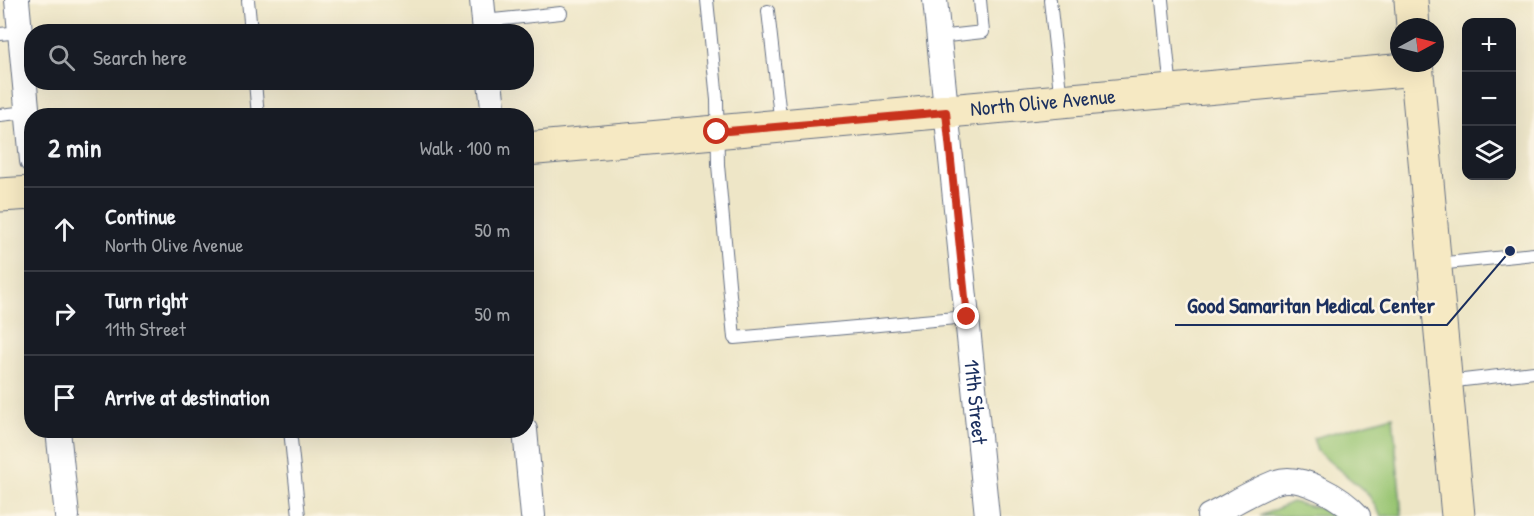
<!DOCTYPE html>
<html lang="en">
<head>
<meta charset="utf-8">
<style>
  body { margin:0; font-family:"Patrick Hand",sans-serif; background:#20242c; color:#f1f3f6 }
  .controls { position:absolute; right:18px; top:18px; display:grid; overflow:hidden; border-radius:12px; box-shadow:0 6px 24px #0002 }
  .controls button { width:54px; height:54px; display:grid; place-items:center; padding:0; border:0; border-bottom:2px solid #363941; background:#171b24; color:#f1f3f6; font:30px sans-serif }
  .compass { position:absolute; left:1390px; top:18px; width:54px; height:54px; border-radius:50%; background:#171b24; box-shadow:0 6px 24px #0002; rotate:83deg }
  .stop { position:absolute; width:18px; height:18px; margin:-14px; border:4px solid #c8321e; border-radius:50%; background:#fff }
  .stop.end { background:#c8321e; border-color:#fff; box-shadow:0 2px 6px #0008 }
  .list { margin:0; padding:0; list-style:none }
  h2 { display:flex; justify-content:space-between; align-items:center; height:78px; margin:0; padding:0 24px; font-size:26px }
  h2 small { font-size:20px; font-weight:400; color:#9ea1a6 }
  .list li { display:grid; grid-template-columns:39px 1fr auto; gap:18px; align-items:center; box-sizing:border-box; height:84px; padding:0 24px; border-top:2px solid #363941 }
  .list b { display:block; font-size:22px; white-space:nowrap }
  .list p { margin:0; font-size:20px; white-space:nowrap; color:#9ea1a6 }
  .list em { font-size:20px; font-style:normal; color:#9ea1a6 }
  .icon { flex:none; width:33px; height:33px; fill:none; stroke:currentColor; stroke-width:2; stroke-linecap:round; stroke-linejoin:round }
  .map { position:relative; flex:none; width:1534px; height:516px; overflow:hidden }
  .search { position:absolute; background:#171b24; box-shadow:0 6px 24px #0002; left:24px; top:24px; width:510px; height:66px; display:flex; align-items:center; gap:15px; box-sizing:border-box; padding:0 21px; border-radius:24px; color:#9ea1a6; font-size:22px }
  .panel { position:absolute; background:#171b24; box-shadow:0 6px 24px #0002; left:24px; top:108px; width:510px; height:330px; border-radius:24px }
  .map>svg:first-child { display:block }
  .green { fill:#97c471; stroke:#597a68; stroke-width:1.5 }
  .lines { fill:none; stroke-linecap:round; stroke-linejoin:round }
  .lane-casing { stroke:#656f83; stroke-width:14 }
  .street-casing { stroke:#656f83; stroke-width:26 }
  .secondary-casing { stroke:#656f83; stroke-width:35 }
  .lane { stroke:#fff; stroke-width:12 }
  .street { stroke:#fff; stroke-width:24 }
  .secondary { stroke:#f6e9c3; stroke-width:33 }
  .route { stroke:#c8321e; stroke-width:8 }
  .labels { text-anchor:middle; stroke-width:5; stroke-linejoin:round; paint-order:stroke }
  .street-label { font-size:21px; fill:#1b2f5e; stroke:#fcf5e5 }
  .leader { fill:none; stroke:#1b2f5e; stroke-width:2 }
  .callout-dot { fill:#1b2f5e; stroke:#fcf5e5; stroke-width:2 }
  .callout-label { font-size:22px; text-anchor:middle; font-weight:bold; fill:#1b2f5e; stroke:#fcf5e5; stroke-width:5; stroke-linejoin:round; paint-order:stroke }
</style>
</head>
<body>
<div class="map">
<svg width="1534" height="516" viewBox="0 0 1534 516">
  <rect width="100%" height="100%" fill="#fcf5e5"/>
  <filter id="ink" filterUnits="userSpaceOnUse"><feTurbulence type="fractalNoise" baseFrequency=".0167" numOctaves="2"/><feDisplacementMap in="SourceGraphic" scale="12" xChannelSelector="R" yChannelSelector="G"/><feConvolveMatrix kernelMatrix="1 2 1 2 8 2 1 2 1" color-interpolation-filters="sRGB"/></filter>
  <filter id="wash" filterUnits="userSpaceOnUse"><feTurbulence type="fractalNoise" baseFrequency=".008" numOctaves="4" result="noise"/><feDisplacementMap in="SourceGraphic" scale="24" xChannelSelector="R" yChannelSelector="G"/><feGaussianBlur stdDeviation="1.35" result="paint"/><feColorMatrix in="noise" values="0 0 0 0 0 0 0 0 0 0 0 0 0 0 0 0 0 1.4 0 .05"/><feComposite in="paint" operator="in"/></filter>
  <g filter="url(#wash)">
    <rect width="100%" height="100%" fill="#eee6c7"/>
    <g class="green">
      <path d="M1393,416L1402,516H1381L1368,494L1317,451L1313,438Z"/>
      <path d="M1292,502L1336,512L1339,516H1260Z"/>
    </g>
  </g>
  <g filter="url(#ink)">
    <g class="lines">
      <defs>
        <g id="lane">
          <path d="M248,0L251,32"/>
          <path d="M707,0L717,100L718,165L734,338L967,317"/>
          <path d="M1050,0L1061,101"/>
          <path d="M1162,0L1171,91"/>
          <path d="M768,11L781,125"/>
          <path d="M484,21L561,13"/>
          <path d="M0,34L20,32"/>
          <path d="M938,37L983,32L980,0"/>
          <path d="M255,82L258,116"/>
          <path d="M0,115L27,112"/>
          <path d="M1437,264L1534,254"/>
          <path d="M1446,382L1534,372"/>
          <path d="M290,430L299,516"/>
        </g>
        <g id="street">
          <path d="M17,0L32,161"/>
          <path d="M482,0L485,32"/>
          <path id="s1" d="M935,0L987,516"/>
          <path d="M490,82L494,116"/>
          <path d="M58,430L67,516"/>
          <path d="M525,430L533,516"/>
          <path d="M1209,516C1231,505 1253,491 1276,482C1301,473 1342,498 1358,516"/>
        </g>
        <g id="secondary">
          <path d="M1411,0L1413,27"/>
          <path d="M1416,63L1458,516"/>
          <path id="s2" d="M526,149L1416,69"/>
          <path d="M0,195L32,193"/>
        </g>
      </defs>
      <use href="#lane" class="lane-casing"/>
      <use href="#street" class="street-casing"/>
      <use href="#secondary" class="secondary-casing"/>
      <use href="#lane" class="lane"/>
      <use href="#street" class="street"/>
      <use href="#secondary" class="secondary"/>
    </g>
  </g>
  <g class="lines" filter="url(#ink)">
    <path class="route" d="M717,132L946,112L967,317"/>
  </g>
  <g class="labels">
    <g class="street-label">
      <text dy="7" stroke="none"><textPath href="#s2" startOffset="519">North Olive Avenue</textPath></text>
      <text dy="7" stroke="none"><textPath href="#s1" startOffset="404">11th Street</textPath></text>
    </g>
  </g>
  <path class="leader" d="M1510 251L1447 325H1175"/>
  <circle class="callout-dot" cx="1510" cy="251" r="6"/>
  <g class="callout-label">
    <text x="1311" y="313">Good Samaritan Medical Center</text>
  </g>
</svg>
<div class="controls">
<button>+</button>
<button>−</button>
<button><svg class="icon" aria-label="layers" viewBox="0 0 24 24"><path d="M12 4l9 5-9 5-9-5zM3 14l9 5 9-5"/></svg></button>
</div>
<svg class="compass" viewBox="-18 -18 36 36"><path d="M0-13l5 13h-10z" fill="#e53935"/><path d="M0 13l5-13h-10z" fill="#9ea1a6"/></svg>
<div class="stop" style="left:717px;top:132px"></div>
<div class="stop end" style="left:967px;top:317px"></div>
<div class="search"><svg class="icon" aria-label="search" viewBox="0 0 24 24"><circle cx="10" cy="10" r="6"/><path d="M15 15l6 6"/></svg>Search here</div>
<section class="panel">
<h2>2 min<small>Walk · 100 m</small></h2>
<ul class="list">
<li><svg class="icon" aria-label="ahead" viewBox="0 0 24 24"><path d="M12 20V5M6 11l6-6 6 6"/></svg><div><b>Continue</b><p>North Olive Avenue</p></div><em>50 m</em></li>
<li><svg class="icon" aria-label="right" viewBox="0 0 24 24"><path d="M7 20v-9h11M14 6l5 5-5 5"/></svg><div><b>Turn right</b><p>11th Street</p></div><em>50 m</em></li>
<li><svg class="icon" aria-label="arrive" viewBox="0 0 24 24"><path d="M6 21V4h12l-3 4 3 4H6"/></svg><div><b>Arrive at destination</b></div></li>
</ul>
</section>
</div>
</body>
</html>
